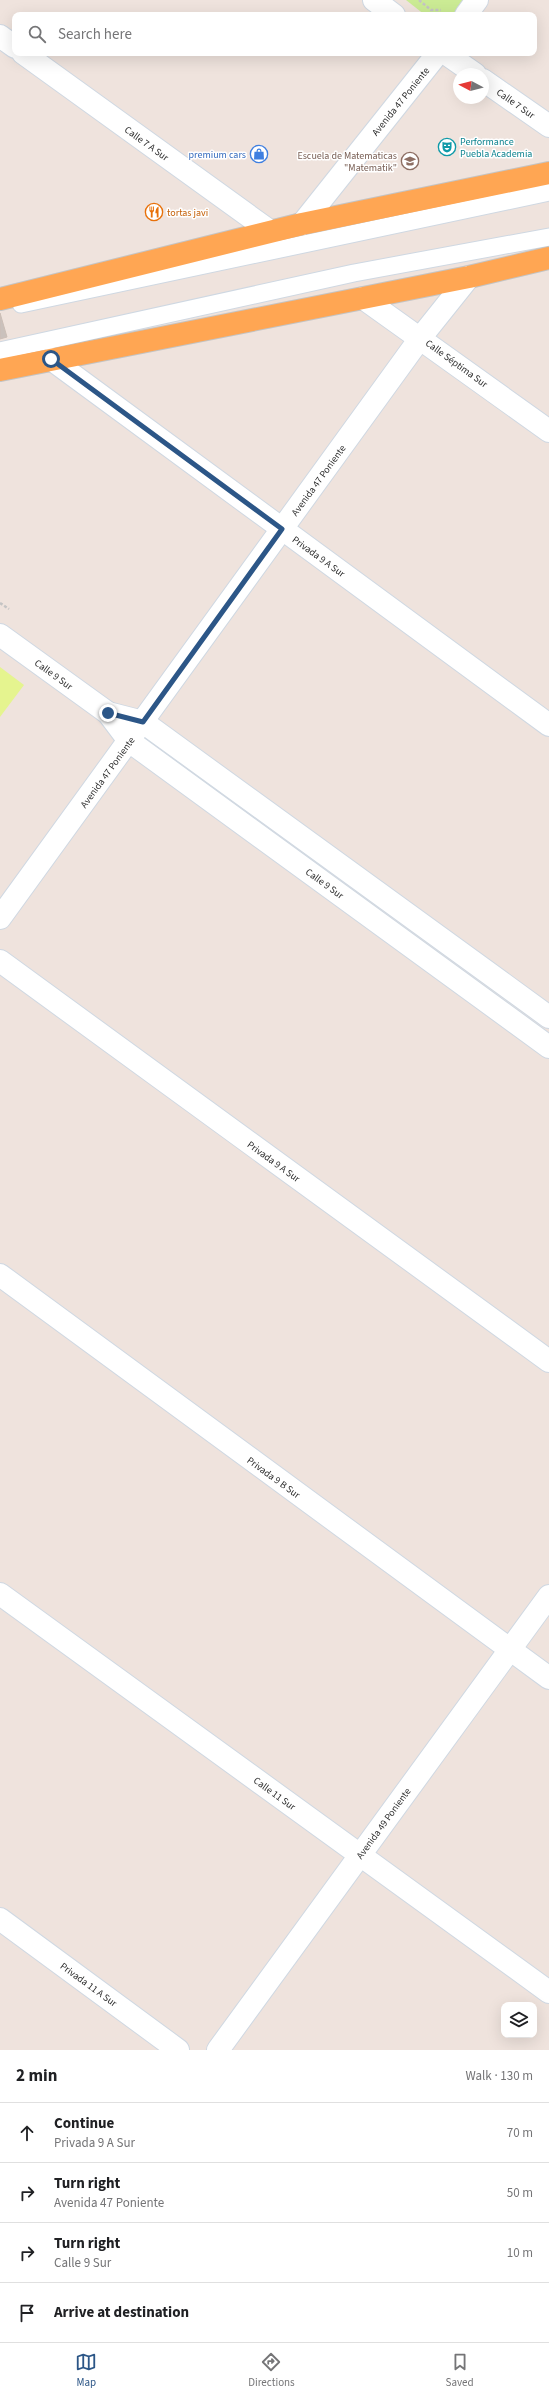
<!DOCTYPE html>
<html lang="en">
<head>
<meta charset="utf-8">
<style>
  body { margin:0; font-family:"Source Sans 3",sans-serif; background:#f6f6f6; color:#202124 }
  .controls { position:absolute; right:12px; bottom:12px; display:grid; overflow:hidden; border-radius:8px; box-shadow:0 4px 16px #0002 }
  .controls button { width:36px; height:36px; display:grid; place-items:center; padding:0; border:0; border-bottom:1px solid #e0e0e0; background:#fff; color:#202124; font:20px sans-serif }
  .compass { position:absolute; left:453px; top:68px; width:36px; height:36px; border-radius:50%; background:#fff; box-shadow:0 4px 16px #0002; rotate:277deg }
  .stop { position:absolute; width:12px; height:12px; margin:-9px; border:3px solid #2c5687; border-radius:50%; background:#fff }
  .stop.end { background:#2c5687; border-color:#fff; box-shadow:0 1px 4px #0008 }
  .list { margin:0; padding:0; list-style:none }
  h2 { display:flex; justify-content:space-between; align-items:center; height:52px; margin:0; padding:0 16px; font-size:17px }
  h2 small { font-size:13px; font-weight:400; color:#757577 }
  .list li { display:grid; grid-template-columns:26px 1fr auto; gap:12px; align-items:center; box-sizing:border-box; height:60px; padding:0 16px; border-top:1px solid #e0e0e0 }
  .list b { display:block; font-size:15px; white-space:nowrap }
  .list p { margin:0; font-size:13px; white-space:nowrap; color:#757577 }
  .list em { font-size:13px; font-style:normal; color:#757577 }
  .icon { flex:none; width:22px; height:22px; fill:none; stroke:currentColor; stroke-width:2; stroke-linecap:round; stroke-linejoin:round }
  .map { position:relative; flex:none; width:549px; height:2050px; overflow:hidden }
  .search { position:absolute; background:#fff; box-shadow:0 4px 16px #0002; left:12px; right:12px; top:12px; height:44px; display:flex; align-items:center; gap:10px; box-sizing:border-box; padding:0 14px; border-radius:8px; color:#757577; font-size:15px }
  .sheet { height:292px; background:#fff }
  nav { display:flex; justify-content:space-around; align-items:center; box-sizing:border-box; height:56px; border-top:1px solid #e0e0e0; background:#fff; font-size:11px; color:#757577 }
  nav a { display:grid; justify-items:center; gap:2px }
  nav .on { color:#2c5687 }
  .map>svg:first-child { display:block }
  .green { fill:#cbeb94 }
  .pitch { fill:#e5f48f }
  .building { fill:#cac1bc; stroke:#cbbeb6 }
  .lines { fill:none; stroke-linecap:round; stroke-linejoin:round }
  .service-casing { stroke:#cfd8e2; stroke-width:19 }
  .minor-casing { stroke:#cfd8e2; stroke-width:24 }
  .tertiary-casing { stroke:#cfd8e2; stroke-width:24 }
  .secondary-casing { stroke:#cfd8e2; stroke-width:24 }
  .primary-casing { stroke:#c4c4c4; stroke-width:24 }
  .path { stroke:#c4c4c4; stroke-width:2.5; stroke-dasharray:3 2; stroke-linecap:butt }
  .service { stroke:#fff; stroke-width:17 }
  .minor { stroke:#fff; stroke-width:22 }
  .tertiary { stroke:#fff; stroke-width:22 }
  .secondary { stroke:#fff; stroke-width:22 }
  .primary { stroke:#ffa653; stroke-width:22 }
  .route { stroke:#2c5687; stroke-width:5 }
  .labels { text-anchor:middle; stroke-width:3; stroke-linejoin:round; paint-order:stroke }
  .street-label { font-size:10px; fill:#2c2c2c; stroke:#fff }
  .culture-label { font-size:10px; fill:#0d838f; stroke:#fff; text-anchor:start }
  .shop-label { font-size:10px; fill:#366cbe; stroke:#fff; text-anchor:end }
  .education-label { font-size:10px; fill:#785e54; stroke:#fff; text-anchor:end }
  .food-label { font-size:10px; fill:#c56008; stroke:#fff; text-anchor:start }
</style>
</head>
<body>
<div class="map">
<svg width="549" height="2050" viewBox="0 0 549 2050">
  <rect width="100%" height="100%" fill="#efe3dd"/>
  <path class="green" d="M406,0H471L460,15H425Z"/>
  <path class="pitch" d="M0,667L24,685L0,717Z"/>
  <path class="building" d="M0,313L7,337L0,339Z"/>
  <g class="lines">
    <defs>
      <g id="service">
        <path d="M21,304L549,192"/>
        <path d="M0,351L354,273L549,237"/>
      </g>
      <g id="minor">
        <path d="M374,0L394,15"/>
        <path d="M466,15L477,0"/>
        <path d="M0,36L15,47"/>
        <path d="M23,53L271,232"/>
        <path d="M445,53L475,74"/>
        <path d="M483,80L549,126"/>
        <path d="M302,224L438,53"/>
        <path d="M363,298L549,431"/>
        <path d="M51,359L549,725"/>
        <path d="M0,918L421,337L469,277"/>
        <path d="M0,961L549,1361"/>
        <path d="M0,1275L549,1678"/>
        <path d="M0,1594L549,1992"/>
        <path d="M0,1919L178,2050"/>
      </g>
      <g id="tertiary">
        <path d="M0,635L108,713L129,741L549,1047"/>
        <path d="M108,713L143,722L549,1017"/>
      </g>
      <path id="secondary" d="M218,2050L549,1596"/>
      <g id="primary">
        <path d="M0,299L302,224L549,173"/>
        <path d="M0,370L469,277L549,258"/>
      </g>
    </defs>
    <use href="#service" class="service-casing"/>
    <use href="#minor" class="minor-casing"/>
    <use href="#tertiary" class="tertiary-casing"/>
    <use href="#secondary" class="secondary-casing"/>
    <use href="#primary" class="primary-casing"/>
    <g class="path">
      <path d="M419,0L431,10H441"/>
      <path d="M0,603L9,609"/>
    </g>
    <use href="#service" class="service"/>
    <use href="#minor" class="minor"/>
    <use href="#tertiary" class="tertiary"/>
    <use href="#secondary" class="secondary"/>
    <use href="#primary" class="primary"/>
  </g>
  <g class="lines">
    <path class="route" d="M51,359L282,529L143,722L108,713"/>
  </g>
  <defs>
    <symbol id="theatre-ring" viewBox="-11 -11 22 22"><circle r="9.5" fill="#fff" stroke="#0f9aa8" stroke-width="1.5"/><path d="M-5-5.5Q0-4 5-5.5V0Q5 5 0 6Q-5 5-5 0ZM-3.3-2.5H-1v1.5H-3.3ZM1-2.5H3.3v1.5H1ZM-2.8 1Q0 5.5 2.8 1Z" fill="#0f9aa8"/></symbol>
    <symbol id="shop-ring" viewBox="-11 -11 22 22"><circle r="9.5" fill="#fff" stroke="#3f7fe0" stroke-width="1.5"/><path d="M-5-2.5h2.3a2.7 3.5 0 0 1 5.4 0H5L5.5 6h-11ZM-1.5-2.5h3a1.5 2.3 0 0 0-3 0Z" fill="#3f7fe0"/></symbol>
    <symbol id="school-ring" viewBox="-11 -11 22 22"><circle r="9.5" fill="#fff" stroke="#8d6e63" stroke-width="1.5"/><path d="M0-5L7-2L0 1L-7-2ZM-4 1L0 2.5L4 1V4Q0 6-4 4Z" fill="#8d6e63"/></symbol>
    <symbol id="restaurant-ring" viewBox="-11 -11 22 22"><circle r="9.5" fill="#fff" stroke="#e8710a" stroke-width="1.5"/><path d="M-5-6h1v4h1v-4h1v4h1v-4h1v5L-1.5 .5V6h-2V.5L-5-1ZM5-6V6H3V1.5H1.5Q1.5-4 5-6Z" fill="#e8710a"/></symbol>
  </defs>
  <g fill-rule="evenodd">
    <use href="#theatre-ring" x="437" y="137" width="20" height="20"/>
    <use href="#shop-ring" x="249" y="144" width="20" height="20"/>
    <use href="#school-ring" x="400" y="151" width="20" height="20"/>
    <use href="#restaurant-ring" x="144" y="202" width="20" height="20"/>
  </g>
  <g class="labels">
    <g class="street-label">
      <text transform="translate(400 101) rotate(-51)" y="4">Avenida 47 Poniente</text>
      <text transform="translate(516 103) rotate(35)" y="4">Calle 7 Sur</text>
      <text transform="translate(147 143) rotate(36)" y="4">Calle 7 A Sur</text>
      <text transform="translate(457 363) rotate(36)" y="4">Calle Séptima Sur</text>
      <text transform="translate(318 480) rotate(-54)" y="4">Avenida 47 Poniente</text>
      <text transform="translate(319 556) rotate(36)" y="4">Privada 9 A Sur</text>
      <text transform="translate(54 674) rotate(36)" y="4">Calle 9 Sur</text>
      <text transform="translate(107 772) rotate(-54)" y="4">Avenida 47 Poniente</text>
      <text transform="translate(325 883) rotate(36)" y="4">Calle 9 Sur</text>
      <text transform="translate(274 1161) rotate(36)" y="4">Privada 9 A Sur</text>
      <text transform="translate(274 1477) rotate(36)" y="4">Privada 9 B Sur</text>
      <text transform="translate(275 1793) rotate(36)" y="4">Calle 11 Sur</text>
      <text transform="translate(383 1823) rotate(-54)" y="4">Avenida 49 Poniente</text>
      <text transform="translate(89 1984) rotate(36)" y="4">Privada 11 A Sur</text>
    </g>
    <g class="culture-label">
      <text x="460" y="145">Performance<tspan x="460" dy="12">Puebla Academia</tspan></text>
    </g>
    <g class="shop-label">
      <text x="246" y="158">premium cars</text>
    </g>
    <g class="education-label">
      <text x="397" y="159">Escuela de Matematicas<tspan x="397" dy="12">"Matematik"</tspan></text>
    </g>
    <g class="food-label">
      <text x="167" y="216">tortas javi</text>
    </g>
  </g>
</svg>
<div class="controls">
<button><svg class="icon" aria-label="layers" viewBox="0 0 24 24"><path d="M12 4l9 5-9 5-9-5zM3 14l9 5 9-5"/></svg></button>
</div>
<svg class="compass" viewBox="-18 -18 36 36"><path d="M0-13l5 13h-10z" fill="#e53935"/><path d="M0 13l5-13h-10z" fill="#757577"/></svg>
<div class="stop" style="left:51px;top:359px"></div>
<div class="stop end" style="left:108px;top:713px"></div>
<div class="search"><svg class="icon" aria-label="search" viewBox="0 0 24 24"><circle cx="10" cy="10" r="6"/><path d="M15 15l6 6"/></svg>Search here</div>
</div>
<section class="sheet">
<h2>2 min<small>Walk · 130 m</small></h2>
<ul class="list">
<li><svg class="icon" aria-label="ahead" viewBox="0 0 24 24"><path d="M12 20V5M6 11l6-6 6 6"/></svg><div><b>Continue</b><p>Privada 9 A Sur</p></div><em>70 m</em></li>
<li><svg class="icon" aria-label="right" viewBox="0 0 24 24"><path d="M7 20v-9h11M14 6l5 5-5 5"/></svg><div><b>Turn right</b><p>Avenida 47 Poniente</p></div><em>50 m</em></li>
<li><svg class="icon" aria-label="right" viewBox="0 0 24 24"><path d="M7 20v-9h11M14 6l5 5-5 5"/></svg><div><b>Turn right</b><p>Calle 9 Sur</p></div><em>10 m</em></li>
<li><svg class="icon" aria-label="arrive" viewBox="0 0 24 24"><path d="M6 21V4h12l-3 4 3 4H6"/></svg><div><b>Arrive at destination</b></div></li>
</ul>
</section>
<nav>
<a class="on"><svg class="icon" aria-label="map" viewBox="0 0 24 24"><path d="M3 6l6-2 6 2 6-2v14l-6 2-6-2-6 2zM9 4v14M15 6v14"/></svg>Map</a>
<a><svg class="icon" aria-label="directions" viewBox="0 0 24 24"><path d="M12 3l9 9-9 9-9-9zM9 14v-3h6M13 9l2 2-2 2"/></svg>Directions</a>
<a><svg class="icon" aria-label="saved" viewBox="0 0 24 24"><path d="M7 4h10v16l-5-4-5 4z"/></svg>Saved</a>
</nav>
</body>
</html>
